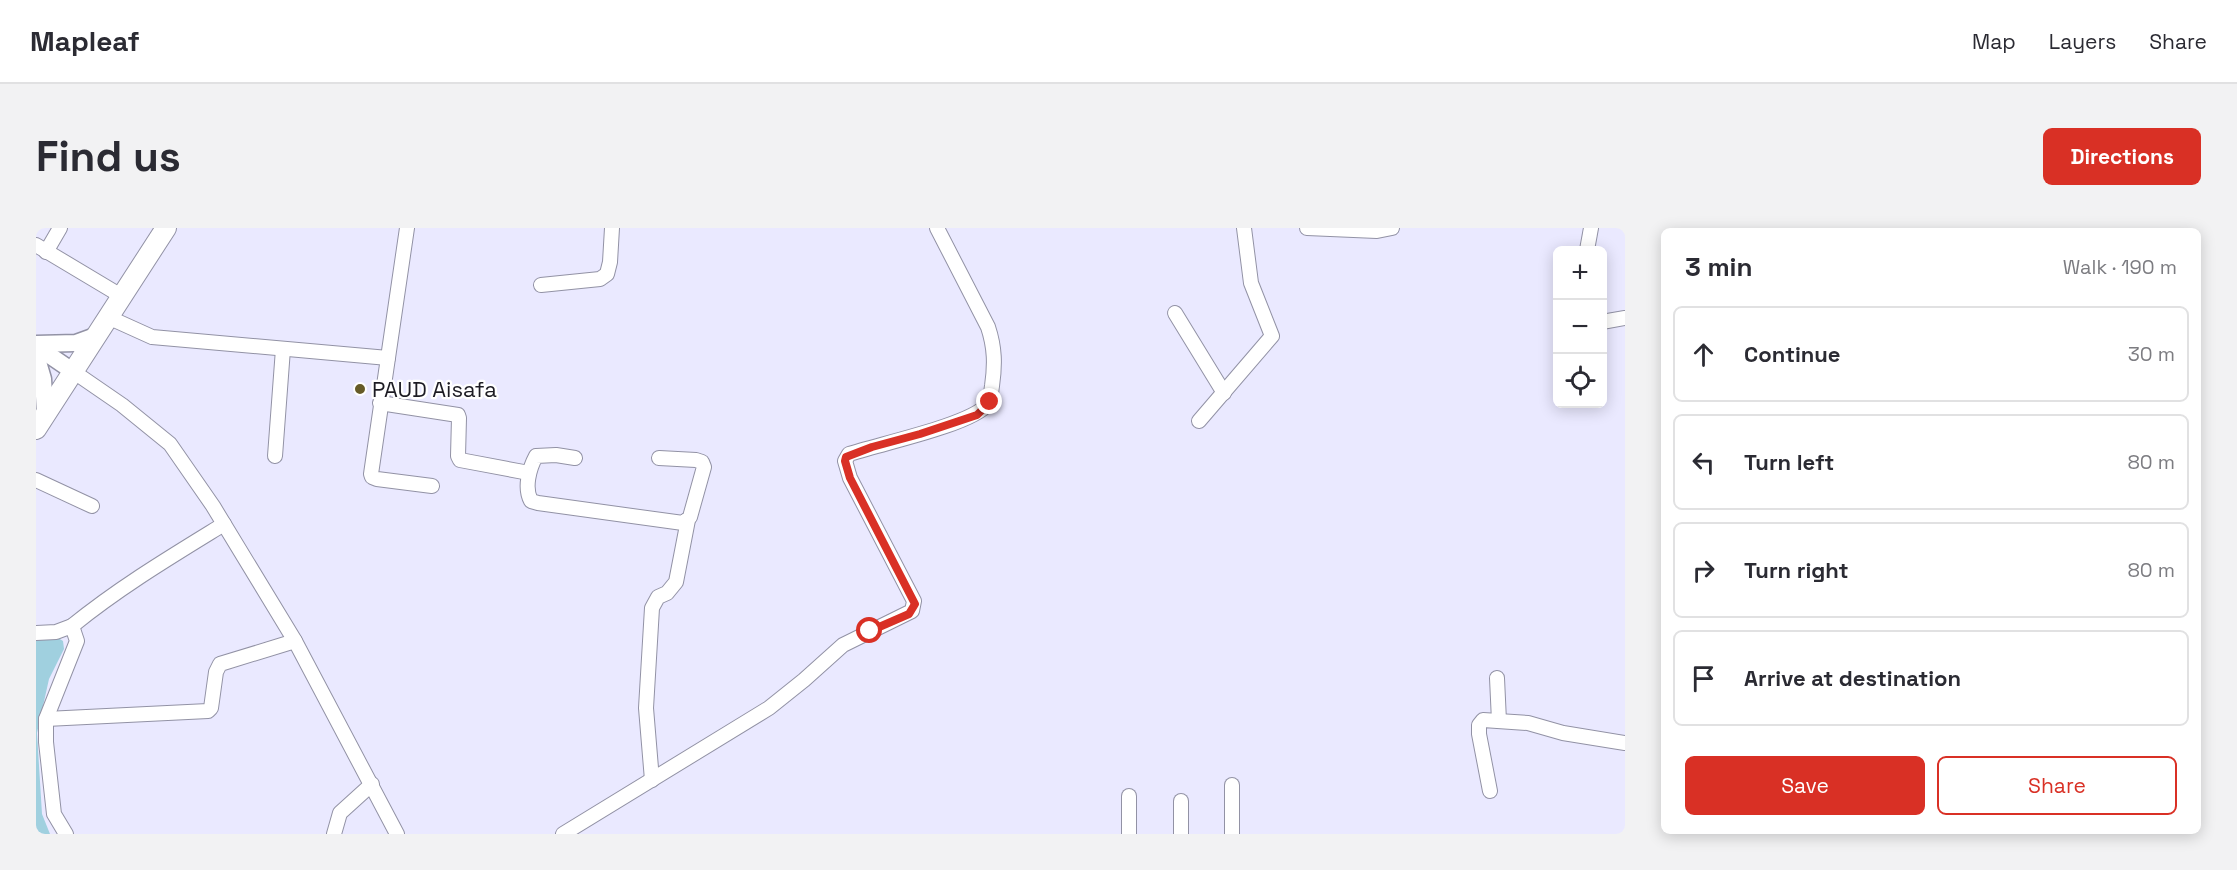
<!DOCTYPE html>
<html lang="en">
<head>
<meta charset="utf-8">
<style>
  body { margin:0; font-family:"Space Grotesk",sans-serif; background:#f2f2f3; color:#2b2b33 }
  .controls { position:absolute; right:18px; top:18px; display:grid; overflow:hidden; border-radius:9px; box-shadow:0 3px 15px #0003 }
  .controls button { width:54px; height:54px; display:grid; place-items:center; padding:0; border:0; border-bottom:2px solid #e1e1e2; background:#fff; color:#2b2b33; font:30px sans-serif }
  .stop { position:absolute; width:18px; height:18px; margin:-14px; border:4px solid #d93025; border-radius:50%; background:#fff }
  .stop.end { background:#d93025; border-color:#fff; box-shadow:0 2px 6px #0008 }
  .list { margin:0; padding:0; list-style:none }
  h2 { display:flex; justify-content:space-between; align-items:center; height:78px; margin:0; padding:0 24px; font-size:26px }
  h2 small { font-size:20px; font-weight:400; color:#7c7c81 }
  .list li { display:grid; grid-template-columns:39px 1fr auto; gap:18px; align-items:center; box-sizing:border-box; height:96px; margin:0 12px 12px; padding:0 12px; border:2px solid #e1e1e2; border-radius:9px }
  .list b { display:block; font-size:22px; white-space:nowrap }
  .list em { font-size:20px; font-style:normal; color:#7c7c81 }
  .actions { display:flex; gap:12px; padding:18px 24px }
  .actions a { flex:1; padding:14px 0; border:2px solid #d93025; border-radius:9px; text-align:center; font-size:21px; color:#d93025 }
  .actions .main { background:#d93025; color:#fff }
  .icon { flex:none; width:33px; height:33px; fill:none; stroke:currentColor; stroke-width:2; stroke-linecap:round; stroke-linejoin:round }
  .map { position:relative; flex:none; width:1589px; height:606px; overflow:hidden; border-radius:9px }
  header { display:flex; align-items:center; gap:36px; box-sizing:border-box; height:84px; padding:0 30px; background:#fff; border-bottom:2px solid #e1e1e2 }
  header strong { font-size:28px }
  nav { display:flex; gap:33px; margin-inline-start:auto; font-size:21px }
  .intro { display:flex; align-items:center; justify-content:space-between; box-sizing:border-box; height:144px; padding:0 36px }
  h1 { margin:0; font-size:42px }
  .button { padding:15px 27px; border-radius:9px; background:#d93025; color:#fff; font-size:21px; font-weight:700 }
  main { display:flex; gap:36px; padding:0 36px }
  aside { flex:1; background:#fff; border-radius:9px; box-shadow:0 3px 15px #0003 }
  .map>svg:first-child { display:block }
  .water { fill:#a0d0df }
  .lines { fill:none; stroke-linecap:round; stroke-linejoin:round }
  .minor-casing { stroke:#9292a5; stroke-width:16 }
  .major-casing { stroke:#9292a5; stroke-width:19 }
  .highway-casing { stroke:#9292a5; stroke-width:22 }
  .minor { stroke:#fff; stroke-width:14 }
  .major { stroke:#fff; stroke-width:16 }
  .highway { stroke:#fff; stroke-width:20 }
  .route { stroke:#d93025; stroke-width:8 }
  .poi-dot { fill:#665b28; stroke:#fff; stroke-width:2 }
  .labels { text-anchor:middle; stroke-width:4.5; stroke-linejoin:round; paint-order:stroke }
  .poi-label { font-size:22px; fill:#1c1b23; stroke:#fff; text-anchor:start }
</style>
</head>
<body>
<header>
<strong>Mapleaf</strong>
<nav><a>Map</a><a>Layers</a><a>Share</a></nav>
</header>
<div class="intro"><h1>Find us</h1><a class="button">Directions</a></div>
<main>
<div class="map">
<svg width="1589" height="606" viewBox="0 0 1589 606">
  <rect width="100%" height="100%" fill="#eae9ff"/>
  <path class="water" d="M0,408H19L27,413L28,421L13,451L1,505L6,586L14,606H0Z"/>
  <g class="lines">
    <defs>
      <g id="minor">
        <path d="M371,0L335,246L336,249L341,251L396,258"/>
        <path d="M1271,0L1341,3L1356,0"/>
        <path d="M0,17L87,69"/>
        <path d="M1551,22L1555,0"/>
        <path d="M10,24L24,0"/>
        <path d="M505,57L564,51L571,46L574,34L576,0"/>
        <path d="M1139,85L1188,165"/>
        <path d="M74,90L116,109L352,130"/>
        <path d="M1566,94L1589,90"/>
        <path d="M38,144L86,177L134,216L177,278L259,413L361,606"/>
        <path d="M344,175L422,187L423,190L422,228L424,232L493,245"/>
        <path d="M1163,193L1236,108L1215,55L1208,0"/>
        <path d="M239,228L247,121"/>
        <path d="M539,230L520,227L500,228C493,241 488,260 495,273L502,275L647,295L654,289L668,239L666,234L660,232L623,230"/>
        <path d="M0,252L56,278"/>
        <path d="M36,398C84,359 136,328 188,296"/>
        <path d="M0,405L20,404L36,398L41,413L10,491V514L18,586L30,606"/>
        <path d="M1461,450L1463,493"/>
        <path d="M10,491L172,483L175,480L180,444L184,436L259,413"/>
        <path d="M616,552L610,480L616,380L622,369L631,365L640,354L652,292"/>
        <path d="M1454,563L1443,506V497L1447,492L1492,495L1527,505L1589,515"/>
        <path d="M1093,568V606"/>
        <path d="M1145,573V606"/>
        <path d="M298,606L304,585L336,556"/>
        <path d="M527,606L733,480L768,452L807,417L876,383L878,373L814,250L809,233L813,226C843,216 935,197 952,176C955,172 955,164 956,158C959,137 959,120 952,99L901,0"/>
        <path d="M1196,606V557"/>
      </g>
      <g id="major">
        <path d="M0,116L40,115L62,107"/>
        <path d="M0,118L38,144"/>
        <path d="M0,127L7,151L9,185"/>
      </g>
      <path id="highway" d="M0,201L130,0"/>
    </defs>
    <use href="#minor" class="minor-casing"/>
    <use href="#major" class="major-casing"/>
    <use href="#highway" class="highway-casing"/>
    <use href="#minor" class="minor"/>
    <use href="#major" class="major"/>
    <use href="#highway" class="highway"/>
  </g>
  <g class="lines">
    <path class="route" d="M834,403L873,386L879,376L814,250L809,233L810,229L836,219L884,206L941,187L954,174"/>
  </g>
  <circle class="poi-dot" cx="324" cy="161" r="6"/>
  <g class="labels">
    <g class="poi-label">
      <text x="336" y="169">PAUD Aisafa</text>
    </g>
  </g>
</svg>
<div class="controls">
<button>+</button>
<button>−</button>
<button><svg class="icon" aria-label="locate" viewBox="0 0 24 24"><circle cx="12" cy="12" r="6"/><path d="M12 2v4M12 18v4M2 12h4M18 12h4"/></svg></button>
</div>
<div class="stop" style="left:834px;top:403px"></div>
<div class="stop end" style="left:954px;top:174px"></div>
</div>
<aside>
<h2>3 min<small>Walk · 190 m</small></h2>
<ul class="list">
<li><svg class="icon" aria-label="ahead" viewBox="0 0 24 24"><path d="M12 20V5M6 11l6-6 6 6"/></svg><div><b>Continue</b></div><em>30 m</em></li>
<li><svg class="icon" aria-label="left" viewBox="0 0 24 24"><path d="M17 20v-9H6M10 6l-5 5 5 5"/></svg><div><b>Turn left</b></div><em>80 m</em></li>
<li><svg class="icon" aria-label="right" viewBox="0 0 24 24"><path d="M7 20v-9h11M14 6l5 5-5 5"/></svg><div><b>Turn right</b></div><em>80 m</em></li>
<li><svg class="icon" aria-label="arrive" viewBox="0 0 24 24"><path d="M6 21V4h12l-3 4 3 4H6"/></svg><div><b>Arrive at destination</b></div></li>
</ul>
<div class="actions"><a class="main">Save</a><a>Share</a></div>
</aside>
</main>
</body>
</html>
